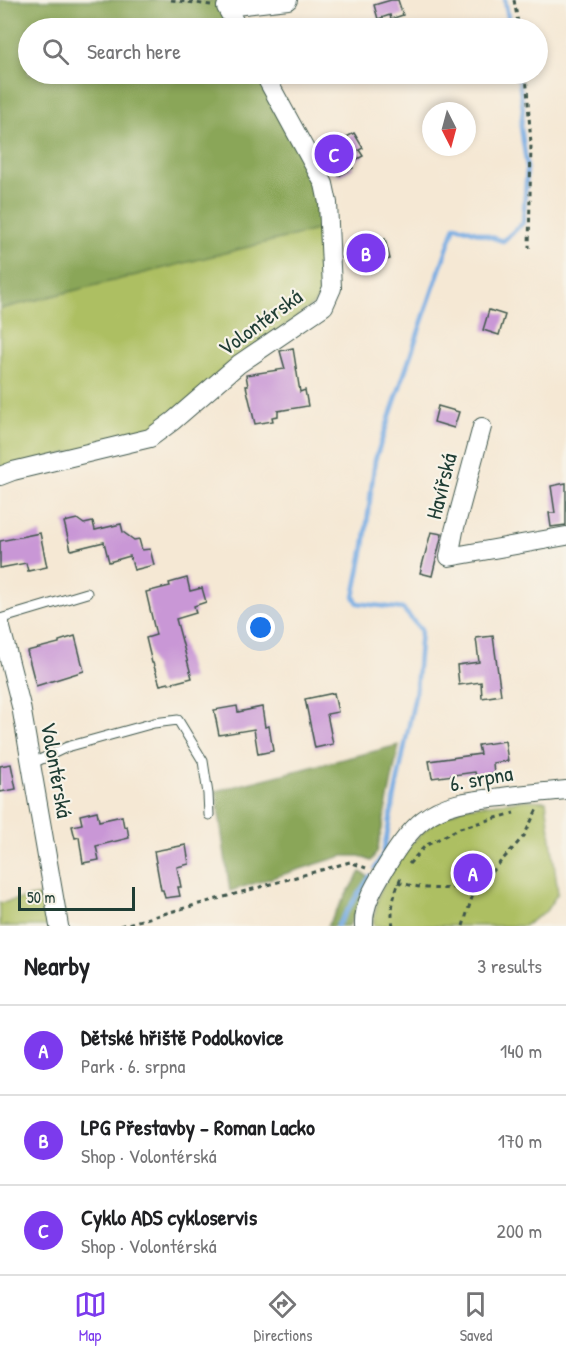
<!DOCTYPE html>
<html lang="en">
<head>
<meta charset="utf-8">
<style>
  body { margin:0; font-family:"Patrick Hand",sans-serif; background:#f2f2f2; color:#202124 }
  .compass { position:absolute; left:422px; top:102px; width:54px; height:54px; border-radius:50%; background:#fff; box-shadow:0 3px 9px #0003; rotate:174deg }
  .scale { position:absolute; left:18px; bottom:15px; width:117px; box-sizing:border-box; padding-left:6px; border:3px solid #1f3d34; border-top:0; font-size:16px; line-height:21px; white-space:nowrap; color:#1f3d34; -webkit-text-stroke:4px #f7f3e8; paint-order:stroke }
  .you { position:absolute; left:261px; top:628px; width:21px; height:21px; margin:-15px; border:4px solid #fff; border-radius:50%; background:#1a73e8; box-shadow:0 0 0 9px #1a73e833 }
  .badge { display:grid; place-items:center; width:39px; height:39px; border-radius:50%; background:#7c3aed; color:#fff; font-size:20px; font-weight:700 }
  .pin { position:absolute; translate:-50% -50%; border:3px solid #fff; box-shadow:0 2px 6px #0006 }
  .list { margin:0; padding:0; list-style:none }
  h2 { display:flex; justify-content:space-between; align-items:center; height:78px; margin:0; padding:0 24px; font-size:26px }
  h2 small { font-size:20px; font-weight:400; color:#757577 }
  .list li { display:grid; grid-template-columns:39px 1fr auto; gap:18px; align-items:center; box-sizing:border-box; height:90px; padding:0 24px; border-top:2px solid #e0e0e0 }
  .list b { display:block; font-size:22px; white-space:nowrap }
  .list p { margin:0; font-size:20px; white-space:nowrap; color:#757577 }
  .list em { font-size:20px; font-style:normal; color:#757577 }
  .icon { flex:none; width:33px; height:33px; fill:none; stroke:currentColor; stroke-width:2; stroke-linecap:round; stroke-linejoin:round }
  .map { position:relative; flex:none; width:566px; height:926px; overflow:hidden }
  .search { position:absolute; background:#fff; box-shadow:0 3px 9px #0003; left:18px; right:18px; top:18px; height:66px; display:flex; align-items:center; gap:15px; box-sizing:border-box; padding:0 21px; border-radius:33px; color:#757577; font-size:22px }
  .sheet { height:348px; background:#fff }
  nav { display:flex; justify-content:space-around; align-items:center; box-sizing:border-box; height:84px; border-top:2px solid #e0e0e0; background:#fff; font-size:16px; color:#757577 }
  nav a { display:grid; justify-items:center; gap:3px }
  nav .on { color:#7c3aed }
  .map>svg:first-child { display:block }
  .green { fill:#adbf62; stroke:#667e4b; stroke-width:1.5 }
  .forest { fill:#8aa658; stroke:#547246; stroke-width:1.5 }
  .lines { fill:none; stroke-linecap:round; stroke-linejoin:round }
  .stream { stroke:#75abe3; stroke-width:4.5 }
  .building { fill:#c997d6 }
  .service-casing { stroke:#3f574c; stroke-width:11 }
  .minor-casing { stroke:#3f574c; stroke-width:20 }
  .path { stroke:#3f574c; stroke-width:3; stroke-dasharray:4.5 4.5; stroke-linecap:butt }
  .service { stroke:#fff; stroke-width:9 }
  .minor { stroke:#fff; stroke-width:18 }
  .labels { text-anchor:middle; stroke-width:4.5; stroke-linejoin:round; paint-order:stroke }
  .street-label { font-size:22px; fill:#1f3d34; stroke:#f7f3e8 }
</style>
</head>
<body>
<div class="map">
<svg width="566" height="926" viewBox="0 0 566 926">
  <rect width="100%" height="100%" fill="#f7f3e8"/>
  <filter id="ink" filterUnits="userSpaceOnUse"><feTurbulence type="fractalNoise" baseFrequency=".0167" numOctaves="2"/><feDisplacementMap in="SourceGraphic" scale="12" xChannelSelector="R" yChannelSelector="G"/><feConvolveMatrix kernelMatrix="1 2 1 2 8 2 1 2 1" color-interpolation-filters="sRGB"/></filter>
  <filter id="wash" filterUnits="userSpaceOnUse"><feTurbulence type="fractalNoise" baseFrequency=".008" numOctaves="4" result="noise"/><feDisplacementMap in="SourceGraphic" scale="24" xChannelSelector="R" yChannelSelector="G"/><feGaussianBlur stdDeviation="1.35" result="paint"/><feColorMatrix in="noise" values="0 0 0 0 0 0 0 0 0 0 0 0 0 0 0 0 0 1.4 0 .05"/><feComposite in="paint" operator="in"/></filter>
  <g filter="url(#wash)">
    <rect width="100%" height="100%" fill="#f5e8d4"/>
    <g class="green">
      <path d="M320,229L327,264L323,291L315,303L144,435L0,469V309Z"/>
      <path d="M526,800L546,801L558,893L546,911L524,926H374L373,923L379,894L401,853L433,823L464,807Z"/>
      <path d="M47,894L53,926H0V903Z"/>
    </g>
    <g class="forest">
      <path d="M0,0H281L227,10L237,28H28V74H261L315,184L320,229L0,309Z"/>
      <path d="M399,745L377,852L371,861L360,856H342L230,891L216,791Z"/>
      <path d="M360,872L373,879L349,926H327Z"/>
    </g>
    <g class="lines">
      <g class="stream">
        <path d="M505,0L510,28"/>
        <path d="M375,868L383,854L416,690L421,630L403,609L358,603L354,597L364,547L375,460L432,292L455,226L464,228L503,241L523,223L527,168L521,127L523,109L518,74"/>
        <path d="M337,926L370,876"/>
      </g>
    </g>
    <g id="blocks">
      <g class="building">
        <path d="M391,0H398L403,15L391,19L390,15L378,19L374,5Z"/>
        <path d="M354,133L363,148L359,150L363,156L350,163L353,168L339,176L324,149Z"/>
        <path d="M385,239L390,259L358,268L355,254L358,253L357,251L364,249L363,245Z"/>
        <path d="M489,310L505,315L499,335L483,330Z"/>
        <path d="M293,348L300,392L305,390L308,406L278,411V416L272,417L273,421L255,424L246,386H248L246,375L285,369L280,351Z"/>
        <path d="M438,406L459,412L454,428L434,422Z"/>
        <path d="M566,483V525L551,527L549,513H555L551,486Z"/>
        <path d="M77,519L84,524L93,522L95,530L121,524L123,532L134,540L139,539L142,550L150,549L154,565L134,570L130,556L109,562L104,542L71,550L64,522Z"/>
        <path d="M431,532L442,534L432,576L420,573Z"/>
        <path d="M40,533L47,567L28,571L26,563L0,568V541Z"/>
        <path d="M187,578L190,591L202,588L206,602L194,606L196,613L176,619L192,678L169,684V683L160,685L153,663H152L146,638L156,635L146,592L170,586L169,583Z"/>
        <path d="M75,636L84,671L36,686L27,651L59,643V641Z"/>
        <path d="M493,636L501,695L482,698L481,682L459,685L457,665L479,662L476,638Z"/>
        <path d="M334,693L338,712L327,714L333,744L315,748L305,699Z"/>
        <path d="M237,706L238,712L262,707L265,727L269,726L273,751L258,754L254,729L219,735L214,710Z"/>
        <path d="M505,741L508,761L493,763L494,774L476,776L475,772L432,778L429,761L480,754L478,745Z"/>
        <path d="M11,764L16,789L0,792V766Z"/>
        <path d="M97,811L99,821L122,816L124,827L127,826L129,838L96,846L99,860L83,863L79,837L75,838L72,826L82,824L80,815Z"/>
        <path d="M186,845L189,864L177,867L181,887H178L180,896L165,898L163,890H161L154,851Z"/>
      </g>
    </g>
  </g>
  <g filter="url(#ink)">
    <use href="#blocks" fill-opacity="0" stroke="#3f574c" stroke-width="1.5"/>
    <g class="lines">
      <defs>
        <g id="service">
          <path d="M0,619L87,593"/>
          <path d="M31,764L67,747L154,723L178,720L203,761L208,794L209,815"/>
        </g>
        <g id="minor">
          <path d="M238,28L226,7L288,0"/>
          <path d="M482,427L454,531L449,557L566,536"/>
          <path d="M0,476L13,471L150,438L173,421L239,364L324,306L332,288L328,203L324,184L264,74"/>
          <path d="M0,624L21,706L59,926"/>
          <path d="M364,926C363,904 375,885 386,867C396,850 408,832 423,820C445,802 475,800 502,797C523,794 545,792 566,790"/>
        </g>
      </defs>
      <use href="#service" class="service-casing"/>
      <use href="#minor" class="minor-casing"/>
      <g class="path">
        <path d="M171,0L211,5"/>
        <path d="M514,0L519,28"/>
        <path d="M526,74L531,144L529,248"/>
        <path d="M409,864L425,846L460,828L514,813"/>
        <path d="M398,882C429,891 452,891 482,880"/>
        <path d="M463,887L472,897"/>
        <path d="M120,926L350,862L366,868"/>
        <path d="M393,926C390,908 394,894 401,877"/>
        <path d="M463,926L474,891L524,836L537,809"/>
      </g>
      <use href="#service" class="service"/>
      <use href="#minor" class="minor"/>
    </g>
  </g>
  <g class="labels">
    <g class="street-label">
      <text transform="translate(260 322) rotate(-36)" y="8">Volontérská</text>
      <text transform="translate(441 486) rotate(-76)" y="8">Havířská</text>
      <text transform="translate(57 770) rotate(80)" y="8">Volontérská</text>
      <text transform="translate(481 778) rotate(-10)" y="8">6. srpna</text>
    </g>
  </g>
</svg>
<svg class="compass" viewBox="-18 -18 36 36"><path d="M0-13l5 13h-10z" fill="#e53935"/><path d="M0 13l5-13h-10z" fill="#757577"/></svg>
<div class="scale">50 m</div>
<div class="you"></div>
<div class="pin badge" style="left:473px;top:873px">A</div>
<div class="pin badge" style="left:366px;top:253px">B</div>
<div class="pin badge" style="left:334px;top:154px">C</div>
<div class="search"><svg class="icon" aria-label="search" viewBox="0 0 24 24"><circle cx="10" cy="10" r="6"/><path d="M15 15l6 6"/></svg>Search here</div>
</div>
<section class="sheet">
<h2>Nearby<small>3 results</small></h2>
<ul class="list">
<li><span class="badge">A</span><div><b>Dětské hřiště Podolkovice</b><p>Park · 6. srpna</p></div><em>140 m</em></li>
<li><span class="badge">B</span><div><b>LPG Přestavby - Roman Lacko</b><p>Shop · Volontérská</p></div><em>170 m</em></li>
<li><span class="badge">C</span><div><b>Cyklo ADS cykloservis</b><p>Shop · Volontérská</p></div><em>200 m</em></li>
</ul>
</section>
<nav>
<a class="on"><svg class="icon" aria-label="map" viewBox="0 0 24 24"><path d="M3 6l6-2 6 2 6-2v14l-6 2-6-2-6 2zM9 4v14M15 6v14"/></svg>Map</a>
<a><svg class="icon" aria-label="directions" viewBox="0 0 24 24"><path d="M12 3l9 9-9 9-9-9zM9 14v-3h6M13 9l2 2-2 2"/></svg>Directions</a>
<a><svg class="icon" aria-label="saved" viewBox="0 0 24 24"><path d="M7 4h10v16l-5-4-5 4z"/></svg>Saved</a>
</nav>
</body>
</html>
